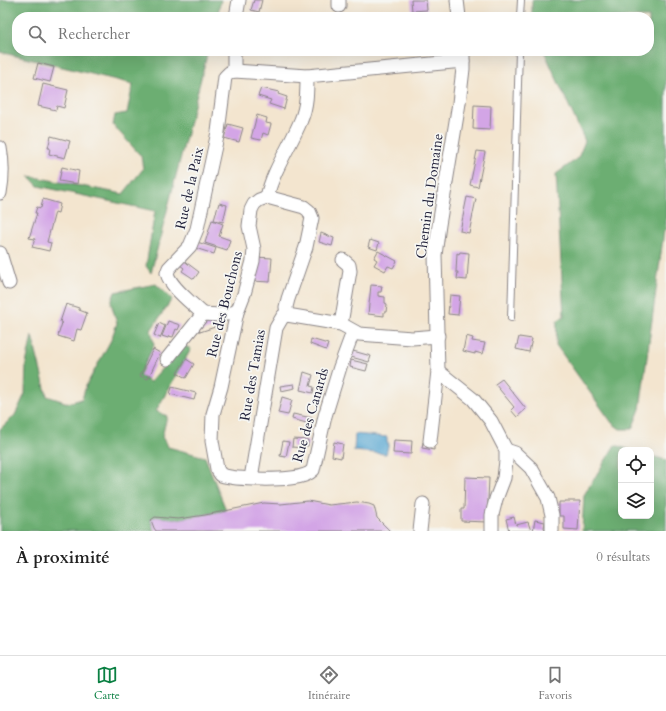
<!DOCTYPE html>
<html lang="fr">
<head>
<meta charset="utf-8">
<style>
  body { margin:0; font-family:Cardo,serif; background:#f6f6f6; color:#222 }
  .controls { position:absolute; right:12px; bottom:12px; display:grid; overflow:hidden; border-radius:8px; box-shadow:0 4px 16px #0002 }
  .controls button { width:36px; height:36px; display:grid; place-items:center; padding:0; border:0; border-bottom:1px solid #e0e0e0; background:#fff; color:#222; font:20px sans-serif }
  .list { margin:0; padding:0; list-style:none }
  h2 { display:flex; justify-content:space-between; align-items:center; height:52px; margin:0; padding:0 16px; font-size:17px }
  h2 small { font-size:13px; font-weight:400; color:#767676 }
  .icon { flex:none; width:22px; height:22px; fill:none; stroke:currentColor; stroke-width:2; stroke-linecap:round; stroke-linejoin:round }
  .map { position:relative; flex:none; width:666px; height:531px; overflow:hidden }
  .search { position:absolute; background:#fff; box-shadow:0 4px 16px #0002; left:12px; right:12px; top:12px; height:44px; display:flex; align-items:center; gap:10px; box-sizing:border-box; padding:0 14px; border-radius:16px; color:#767676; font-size:15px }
  .sheet { height:124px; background:#fff }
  nav { display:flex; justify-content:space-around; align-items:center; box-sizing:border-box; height:56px; border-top:1px solid #e0e0e0; background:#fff; font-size:11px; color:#767676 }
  nav a { display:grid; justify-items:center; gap:2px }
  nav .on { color:#0b8043 }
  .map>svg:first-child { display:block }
  .forest { fill:#6cae72; stroke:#476856 }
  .water { fill:#56a6d1; stroke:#3c6486 }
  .building { fill:#d3a5e6 }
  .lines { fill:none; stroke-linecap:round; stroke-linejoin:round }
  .lane-casing { stroke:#8a8485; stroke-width:8 }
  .street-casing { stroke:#8a8485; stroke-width:15 }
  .lane { stroke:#fff; stroke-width:6 }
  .street { stroke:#fff; stroke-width:13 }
  .labels { text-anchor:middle; stroke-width:3.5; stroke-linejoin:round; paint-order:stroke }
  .street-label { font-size:14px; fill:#22223b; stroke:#f6f6f2 }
</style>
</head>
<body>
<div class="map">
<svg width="666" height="531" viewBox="0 0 666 531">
  <rect width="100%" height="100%" fill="#f6f6f2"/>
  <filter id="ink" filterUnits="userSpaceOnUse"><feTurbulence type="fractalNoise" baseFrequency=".025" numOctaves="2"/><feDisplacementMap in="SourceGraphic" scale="8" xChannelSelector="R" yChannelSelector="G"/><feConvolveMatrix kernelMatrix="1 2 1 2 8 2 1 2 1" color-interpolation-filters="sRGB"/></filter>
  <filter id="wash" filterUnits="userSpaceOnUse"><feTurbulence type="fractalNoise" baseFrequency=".012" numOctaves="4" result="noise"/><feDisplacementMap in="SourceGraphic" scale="16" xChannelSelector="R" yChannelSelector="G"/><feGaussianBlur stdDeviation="0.9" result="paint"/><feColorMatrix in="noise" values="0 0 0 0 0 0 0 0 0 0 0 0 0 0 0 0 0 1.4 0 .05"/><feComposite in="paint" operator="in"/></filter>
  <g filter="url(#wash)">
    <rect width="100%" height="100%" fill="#f3e5cf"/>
    <g class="forest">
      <path d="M0,0H221L217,17H17V51H208L151,273L146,266L155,211L38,186L29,176L123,194L143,169L141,156L113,125L115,115L127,113L133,84L0,52Z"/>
      <path d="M532,0H666V229L664,231L640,409L632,429H620L612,423L556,345L557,321L564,316L556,174L578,158L585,141L544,51H649V17H532Z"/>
      <path d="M156,284L172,299L151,330L154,345L139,376L150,382L183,345L191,349L156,411L167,416L162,437L168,447L205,457L226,510L205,515L178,519L155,517L151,520L154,531H0V429L15,415L25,394L26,364L32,336L47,396L68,403L82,399L86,386L111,340L117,323L111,303L115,292Z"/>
      <path d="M615,445L631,450H621V516H651V456L666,460V531H582L584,495Z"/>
    </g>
    <path class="water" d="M355,434L387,437V443H389L386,454L354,451Z"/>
    <g id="blocks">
      <g class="building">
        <path d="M254,0H262L259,12L251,10Z"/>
        <path d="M411,0H426L427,10L412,11Z"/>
        <path d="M38,63L54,67L50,82L34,78Z"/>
        <path d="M43,84L68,90L64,108L57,106L56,110L38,106Z"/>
        <path d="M261,88L279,92L278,94L287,97L284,109L269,104L271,100L258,96Z"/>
        <path d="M474,105L491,106L490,130L473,129Z"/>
        <path d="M257,115L267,118L266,123L271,124L268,135L263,133L261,140L251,138Z"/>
        <path d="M228,124L243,128L239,142L224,138Z"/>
        <path d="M51,136L70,141L65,158L49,154L50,148H48Z"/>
        <path d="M477,151L485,152L478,187L470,185Z"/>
        <path d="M62,167L79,171L77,184L59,181Z"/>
        <path d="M467,197L476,199L469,233L460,231Z"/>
        <path d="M43,199L60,204L58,213L55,212L47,242L51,243L49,251L32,247L35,239L29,238L37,213H35L37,207L41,208Z"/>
        <path d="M219,203L227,205L223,222L214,220Z"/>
        <path d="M212,220L223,224L219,236L230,240L227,250L205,243Z"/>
        <path d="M321,233L334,238L332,246L319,242Z"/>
        <path d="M370,240L379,243L377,250L368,247Z"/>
        <path d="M197,242L216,248L214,254L195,248Z"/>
        <path d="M378,251L397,261L393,268L388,266L385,271L374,265L377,260L374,258Z"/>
        <path d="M460,252L469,253L467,280L457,279L458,272H456L457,253L459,254Z"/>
        <path d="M255,257L272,258L270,282L252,281Z"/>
        <path d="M183,260L199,272L194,279L182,271L184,268L180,265Z"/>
        <path d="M371,285L382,286L381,292H378V296L385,297V303L387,304L386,312H384V316L368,314Z"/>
        <path d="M450,295L460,296L458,315L448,314Z"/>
        <path d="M66,304L79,308V310L87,313L81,330L77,329L74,341L58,336L62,323L60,322Z"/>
        <path d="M212,320L215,327L200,332L198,325Z"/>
        <path d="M168,321L180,325L178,330L176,329L173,337L169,336L168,338L162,336Z"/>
        <path d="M159,323L165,326L160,338L154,335Z"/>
        <path d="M466,336L473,338L472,341L485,343L482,354L475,352V354L463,351Z"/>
        <path d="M519,337L532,339L529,352L516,349Z"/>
        <path d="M311,339L328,344L326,350L310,344Z"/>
        <path d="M153,349L160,353L148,379L140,376Z"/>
        <path d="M353,351L371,356L369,362L351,357Z"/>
        <path d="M186,359L194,364L186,378L177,373Z"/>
        <path d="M351,360L368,364L366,371L350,367Z"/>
        <path d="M304,372L313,375L310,386L314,387L313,393L300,390Z"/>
        <path d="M502,379L526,409L517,417L511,410L514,407L495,384Z"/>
        <path d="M294,384L295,388L281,391L280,386Z"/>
        <path d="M172,387L196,393L194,400L170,394Z"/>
        <path d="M282,397L292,400L288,415L278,413Z"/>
        <path d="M293,414L312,418L310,424L292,419Z"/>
        <path d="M293,439L308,440V446H302V448L292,447Z"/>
        <path d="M394,440L412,441L411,454L393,453Z"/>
        <path d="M283,441L289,442L286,457L280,456Z"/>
        <path d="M334,442L343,444L341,458L332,456Z"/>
        <path d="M423,442L434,444V450L422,448Z"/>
        <path d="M465,477L489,478L487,522L461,521V509H464Z"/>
        <path d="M308,501L329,505L357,502L369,504L374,506L377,518L390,531H156L154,528L151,520L155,517L178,519L205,515L264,503L281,504Z"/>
        <path d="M565,501H580L578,530L564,529V516H559V502H565Z"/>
        <path d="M514,517L516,525L528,522L531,531H509L506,519Z"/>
        <path d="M535,520L545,522L544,528L546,529L545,531H533Z"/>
      </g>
    </g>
  </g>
  <g filter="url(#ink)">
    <use href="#blocks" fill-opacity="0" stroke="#8a8485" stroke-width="1"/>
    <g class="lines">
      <defs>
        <g id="lane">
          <path d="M520,17L521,0"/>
          <path d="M511,318L519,51"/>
        </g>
        <g id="street">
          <path d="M339,0V6"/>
          <path d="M457,0L459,17"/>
          <path d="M236,17L239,0"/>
          <path d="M234,51V71"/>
          <path d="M0,148C3,163 3,177 0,193"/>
          <path d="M267,197C273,170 291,145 301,120C307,106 307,91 307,76"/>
          <path d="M0,253L9,283"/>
          <path d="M203,314C192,303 170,287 167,273L169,268L190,246L197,229L218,132L225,77L229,73L234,71L307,76L463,61"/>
          <path d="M203,314L220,315L237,312"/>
          <path d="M287,315L286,307L288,299L306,247L312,218L309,211L304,207L267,197L259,200L254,204L251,210L249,226L254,249L253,261L244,294L237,312L221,387L213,414L212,441L217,469L221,475C237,480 289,481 305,475C308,474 311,472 313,470L325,416L340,367L353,332"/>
          <path d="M287,315L341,324L359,334L412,338L438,336"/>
          <path d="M341,324L350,271L349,265L343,260"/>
          <path d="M167,359L203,314"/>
          <path d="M438,371L473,399L491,421L506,450V461L504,478L496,499L492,515V531"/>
          <path d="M430,441L438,371L435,255L439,225L459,103L463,69V51"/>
          <path d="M506,450L515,453L531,468L548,498L552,515V531"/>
          <path d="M251,478L276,328L283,316L287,315"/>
          <path d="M420,531L423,504"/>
        </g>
      </defs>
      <use href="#lane" class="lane-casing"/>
      <use href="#street" class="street-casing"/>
      <use href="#lane" class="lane"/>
      <use href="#street" class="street"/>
    </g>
  </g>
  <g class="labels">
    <g class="street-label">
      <text transform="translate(189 188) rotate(-77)" y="5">Rue de la Paix</text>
      <text transform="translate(429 196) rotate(-82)" y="5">Chemin du Domaine</text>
      <text transform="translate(224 304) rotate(-76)" y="5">Rue des Bouchons</text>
      <text transform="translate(252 375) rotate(-80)" y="5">Rue des Tamias</text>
      <text transform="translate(310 415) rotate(-74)" y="5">Rue des Canards</text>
    </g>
  </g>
</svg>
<div class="controls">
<button><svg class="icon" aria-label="locate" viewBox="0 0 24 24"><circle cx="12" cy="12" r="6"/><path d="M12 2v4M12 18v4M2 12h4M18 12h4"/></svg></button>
<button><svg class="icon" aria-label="layers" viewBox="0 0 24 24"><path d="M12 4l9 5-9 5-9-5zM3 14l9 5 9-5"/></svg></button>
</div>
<div class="search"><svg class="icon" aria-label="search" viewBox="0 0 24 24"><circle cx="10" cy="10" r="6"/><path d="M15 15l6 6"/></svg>Rechercher</div>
</div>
<section class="sheet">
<h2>À proximité<small>0 résultats</small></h2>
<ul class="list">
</ul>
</section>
<nav>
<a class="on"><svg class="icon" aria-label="map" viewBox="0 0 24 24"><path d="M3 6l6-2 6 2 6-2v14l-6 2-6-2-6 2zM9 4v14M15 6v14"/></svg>Carte</a>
<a><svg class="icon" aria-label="directions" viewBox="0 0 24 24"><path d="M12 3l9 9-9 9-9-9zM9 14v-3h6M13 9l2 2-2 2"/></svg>Itinéraire</a>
<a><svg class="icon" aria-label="saved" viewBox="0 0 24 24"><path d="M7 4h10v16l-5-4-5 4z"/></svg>Favoris</a>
</nav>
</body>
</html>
